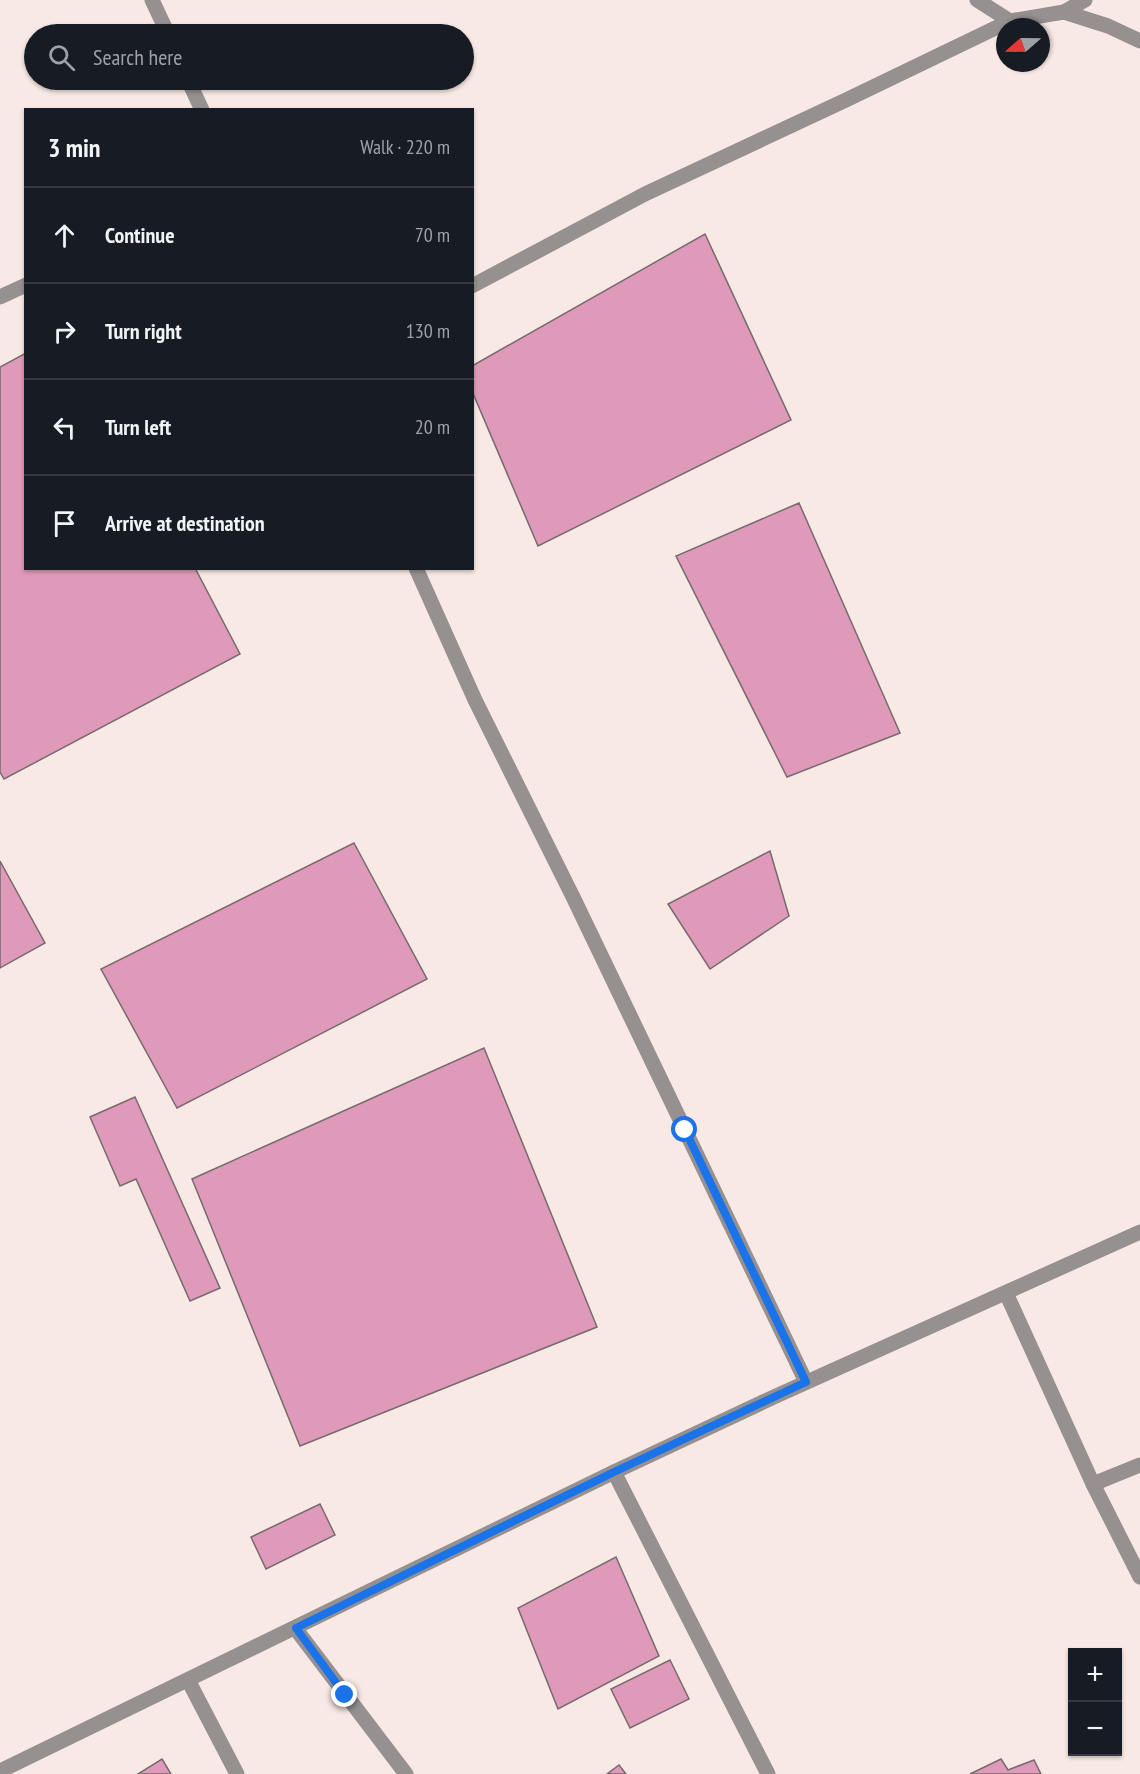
<!DOCTYPE html>
<html lang="en">
<head>
<meta charset="utf-8">
<style>
  body { margin:0; font-family:"PT Sans Narrow",sans-serif; background:#20242c; color:#f1f3f6 }
  .controls { position:absolute; right:18px; bottom:18px; display:grid; overflow:hidden; border-radius:0px; box-shadow:0 2px 4px #0004 }
  .controls button { width:54px; height:54px; display:grid; place-items:center; padding:0; border:0; border-bottom:2px solid #363941; background:#171b24; color:#f1f3f6; font:30px sans-serif }
  .compass { position:absolute; left:996px; top:18px; width:54px; height:54px; border-radius:50%; background:#171b24; box-shadow:0 2px 4px #0004; rotate:250deg }
  .stop { position:absolute; width:18px; height:18px; margin:-14px; border:4px solid #1a73e8; border-radius:50%; background:#fff }
  .stop.end { background:#1a73e8; border-color:#fff; box-shadow:0 2px 6px #0008 }
  .list { margin:0; padding:0; list-style:none }
  h2 { display:flex; justify-content:space-between; align-items:center; height:78px; margin:0; padding:0 24px; font-size:26px }
  h2 small { font-size:20px; font-weight:400; color:#9ea1a6 }
  .list li { display:grid; grid-template-columns:39px 1fr auto; gap:18px; align-items:center; box-sizing:border-box; height:96px; padding:0 24px; border-top:2px solid #363941 }
  .list b { display:block; font-size:22px; white-space:nowrap }
  .list em { font-size:20px; font-style:normal; color:#9ea1a6 }
  .icon { flex:none; width:33px; height:33px; fill:none; stroke:currentColor; stroke-width:2; stroke-linecap:round; stroke-linejoin:round }
  .map { position:relative; flex:none; width:1140px; height:1774px; overflow:hidden }
  .search { position:absolute; background:#171b24; box-shadow:0 2px 4px #0004; left:24px; top:24px; width:450px; height:66px; display:flex; align-items:center; gap:15px; box-sizing:border-box; padding:0 21px; border-radius:33px; color:#9ea1a6; font-size:22px }
  .panel { position:absolute; background:#171b24; box-shadow:0 2px 4px #0004; left:24px; top:108px; width:450px; height:462px; border-radius:0px }
  .map>svg:first-child { display:block }
  .building { fill:#e09ab9; stroke:#766a6f; stroke-width:1.5 }
  .lines { fill:none; stroke-linecap:round; stroke-linejoin:round }
  .minor { stroke:#969090; stroke-width:15 }
  .route { stroke:#1a73e8; stroke-width:8 }
</style>
</head>
<body>
<div class="map">
<svg width="1140" height="1774" viewBox="0 0 1140 1774">
  <rect width="100%" height="100%" fill="#f8e9e4"/>
  <g class="building">
    <path d="M705,234L791,420L538,546L472,391V366Z"/>
    <path d="M26,353V568H195L240,654L4,779L0,772V367Z"/>
    <path d="M799,503L900,733L787,777L676,556Z"/>
    <path d="M354,843L427,979L177,1108L101,969Z"/>
    <path d="M770,851L789,916L710,969L668,904Z"/>
    <path d="M0,861L45,943L0,968Z"/>
    <path d="M484,1048L597,1327L300,1446L192,1179Z"/>
    <path d="M135,1097L220,1288L190,1301L136,1179L120,1186L90,1117Z"/>
    <path d="M320,1504L335,1535L266,1569L251,1537Z"/>
    <path d="M616,1557L659,1656L558,1709L518,1608Z"/>
    <path d="M670,1660L689,1699L630,1728L611,1689Z"/>
    <path d="M162,1759L171,1774H138Z"/>
    <path d="M1001,1759L1008,1770L1034,1760L1041,1774H970Z"/>
    <path d="M619,1765L626,1774H607Z"/>
  </g>
  <g class="lines">
    <g class="minor">
      <path d="M152,0L168,34"/>
      <path d="M977,0L1010,21"/>
      <path d="M1064,12L1108,26L1140,41"/>
      <path d="M188,80L202,110"/>
      <path d="M472,286L645,194L846,100L1010,21L1064,12L1085,0"/>
      <path d="M0,297L26,285"/>
      <path d="M416,568L475,700L574,899L806,1382"/>
      <path d="M1006,1293L1093,1484L1140,1577"/>
      <path d="M614,1472L768,1774"/>
      <path d="M1093,1484L1140,1465"/>
      <path d="M295,1628L406,1774"/>
      <path d="M188,1680L237,1774"/>
      <path d="M0,1771L614,1472L776,1396L1140,1232"/>
    </g>
  </g>
  <g class="lines">
    <path class="route" d="M345,1695L296,1628L614,1472L806,1382L685,1130"/>
  </g>
</svg>
<div class="controls">
<button>+</button>
<button>−</button>
</div>
<svg class="compass" viewBox="-18 -18 36 36"><path d="M0-13l5 13h-10z" fill="#e53935"/><path d="M0 13l5-13h-10z" fill="#9ea1a6"/></svg>
<div class="stop" style="left:685px;top:1130px"></div>
<div class="stop end" style="left:345px;top:1695px"></div>
<div class="search"><svg class="icon" aria-label="search" viewBox="0 0 24 24"><circle cx="10" cy="10" r="6"/><path d="M15 15l6 6"/></svg>Search here</div>
<section class="panel">
<h2>3 min<small>Walk · 220 m</small></h2>
<ul class="list">
<li><svg class="icon" aria-label="ahead" viewBox="0 0 24 24"><path d="M12 20V5M6 11l6-6 6 6"/></svg><div><b>Continue</b></div><em>70 m</em></li>
<li><svg class="icon" aria-label="right" viewBox="0 0 24 24"><path d="M7 20v-9h11M14 6l5 5-5 5"/></svg><div><b>Turn right</b></div><em>130 m</em></li>
<li><svg class="icon" aria-label="left" viewBox="0 0 24 24"><path d="M17 20v-9H6M10 6l-5 5 5 5"/></svg><div><b>Turn left</b></div><em>20 m</em></li>
<li><svg class="icon" aria-label="arrive" viewBox="0 0 24 24"><path d="M6 21V4h12l-3 4 3 4H6"/></svg><div><b>Arrive at destination</b></div></li>
</ul>
</section>
</div>
</body>
</html>
